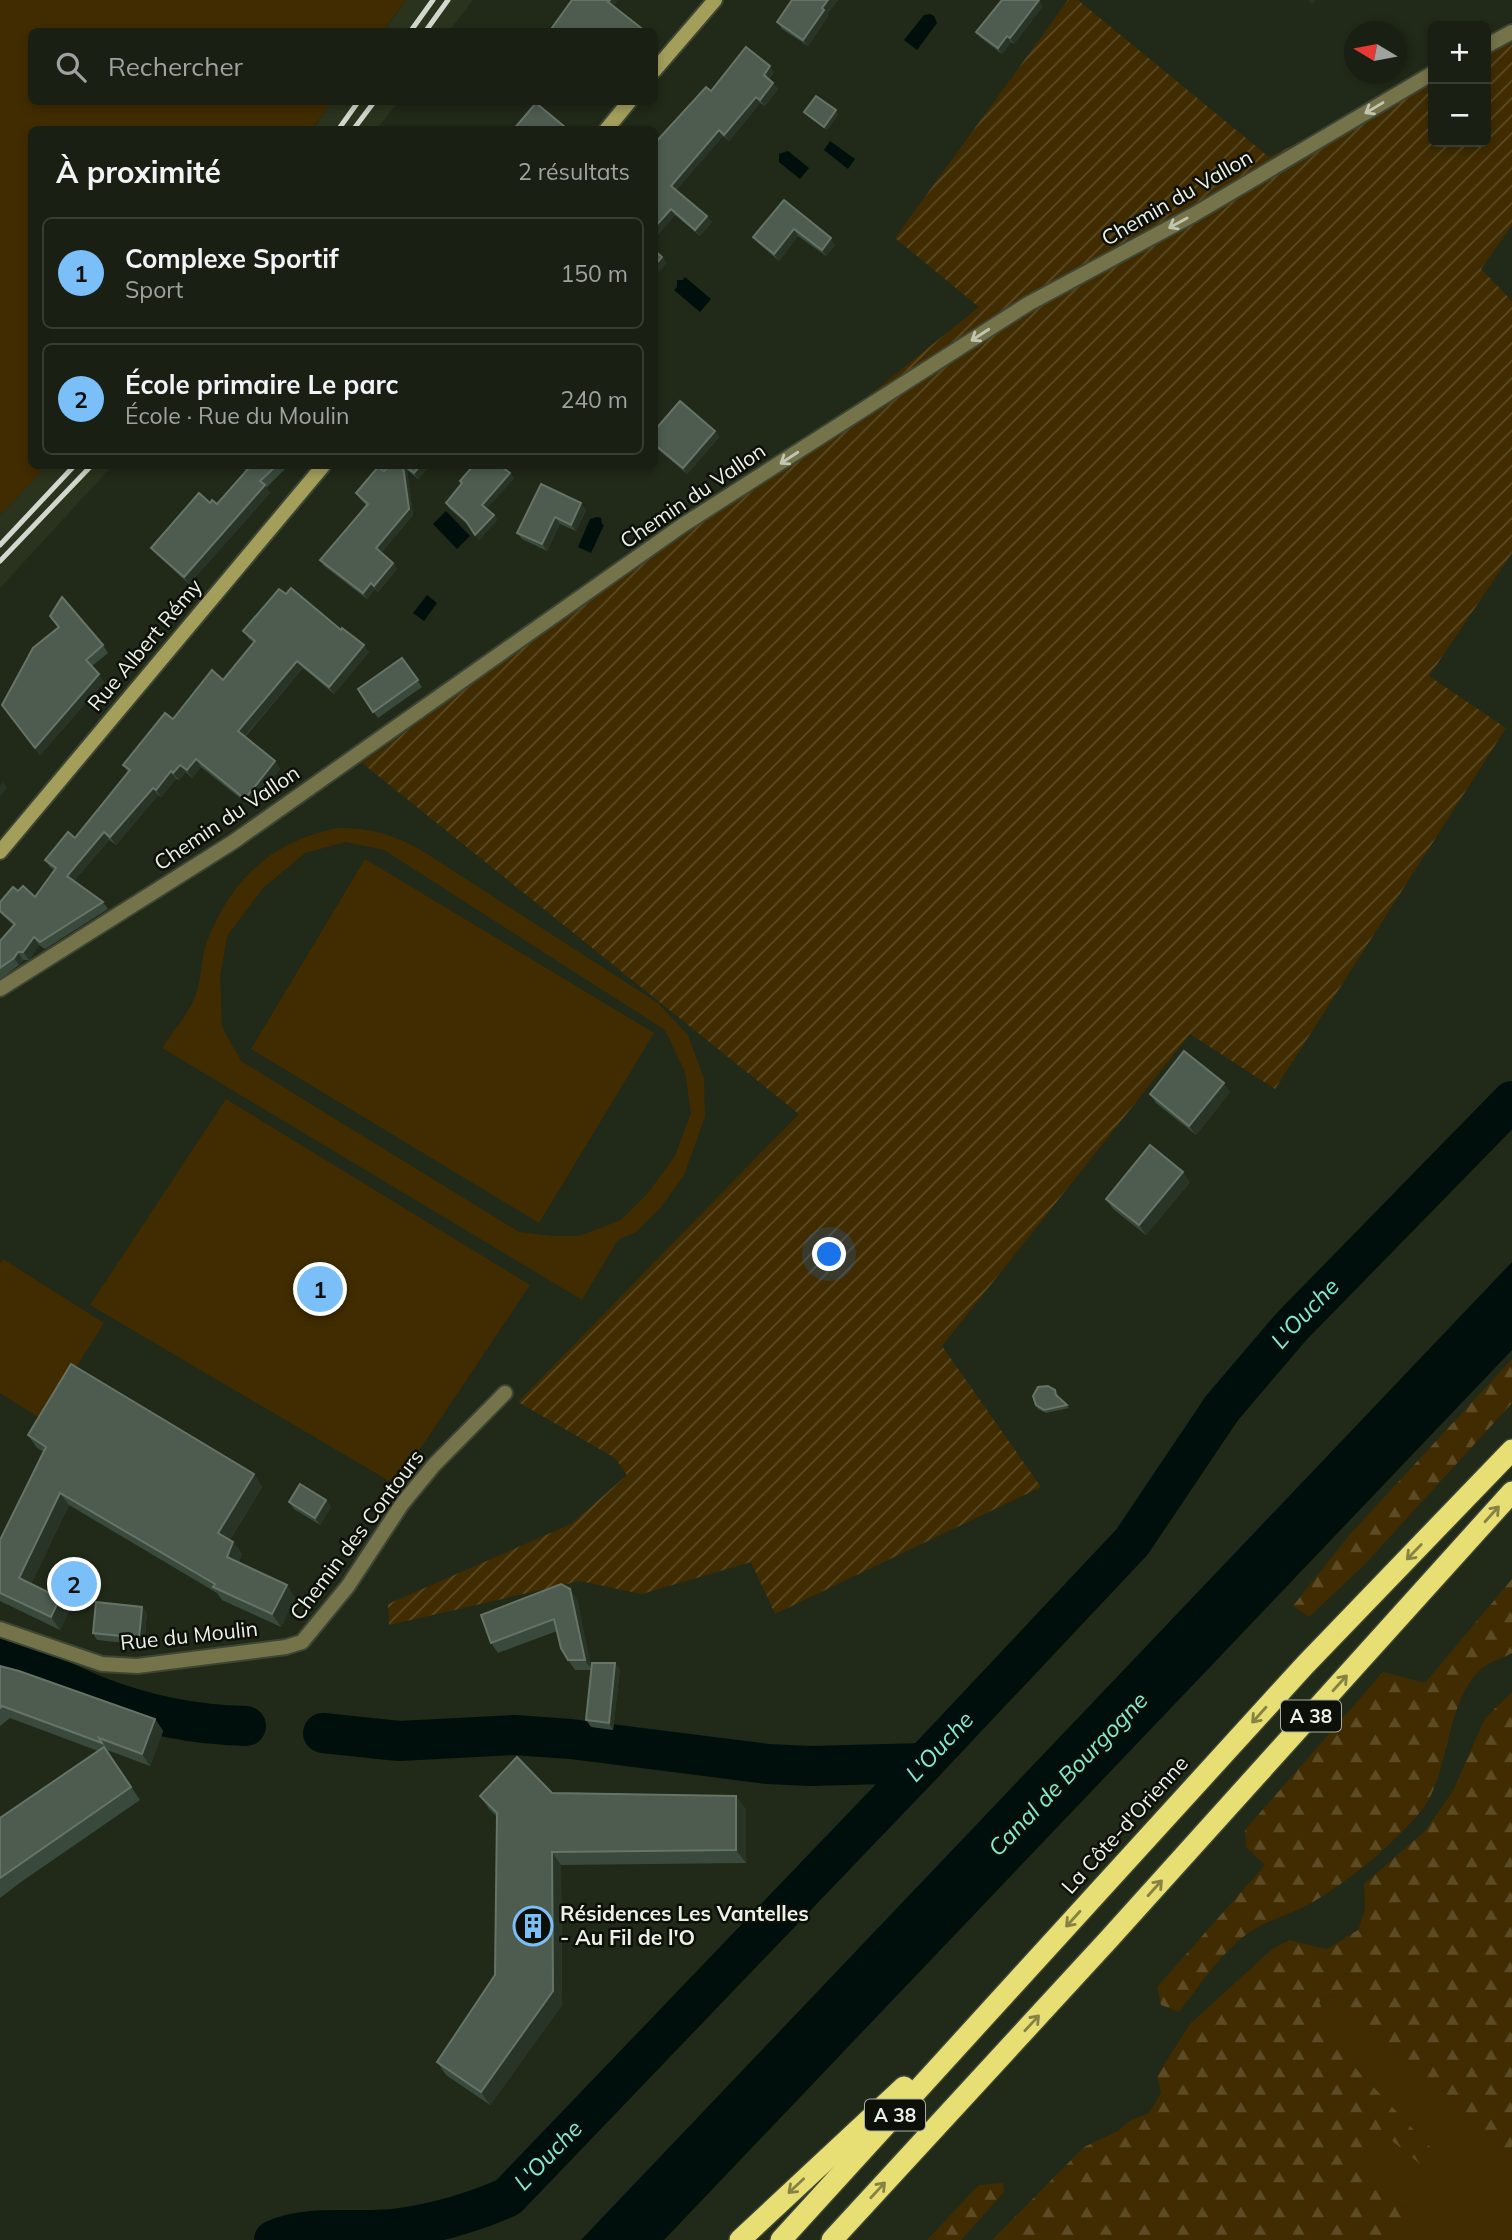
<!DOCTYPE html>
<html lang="fr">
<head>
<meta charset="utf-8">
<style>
  body { margin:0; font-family:Mulish,sans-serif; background:#22271b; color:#f1f3f6 }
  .controls { position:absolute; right:21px; top:21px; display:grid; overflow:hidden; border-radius:10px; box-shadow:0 4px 10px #0003 }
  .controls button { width:63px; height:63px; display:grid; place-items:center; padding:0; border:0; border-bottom:2px solid #373d32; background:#191f12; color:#f1f3f6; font:35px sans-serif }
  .compass { position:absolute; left:1344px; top:21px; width:63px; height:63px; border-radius:50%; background:#191f12; box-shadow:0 4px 10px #0003; rotate:280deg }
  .you { position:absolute; left:830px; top:1255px; width:24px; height:24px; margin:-18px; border:5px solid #fff; border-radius:50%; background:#1a73e8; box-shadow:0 0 0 10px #1a73e833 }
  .badge { display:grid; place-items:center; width:46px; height:46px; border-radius:50%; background:#7abff8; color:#111; font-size:23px; font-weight:700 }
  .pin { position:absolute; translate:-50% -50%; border:4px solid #fff; box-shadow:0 2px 7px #0006 }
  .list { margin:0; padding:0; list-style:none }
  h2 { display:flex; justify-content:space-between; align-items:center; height:91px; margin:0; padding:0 28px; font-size:30px }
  h2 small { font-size:23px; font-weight:400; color:#9fa29f }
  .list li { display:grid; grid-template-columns:46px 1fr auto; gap:21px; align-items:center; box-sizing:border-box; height:112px; margin:0 14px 14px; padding:0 14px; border:2px solid #373d32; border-radius:10px }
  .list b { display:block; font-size:26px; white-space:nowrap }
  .list p { margin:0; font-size:23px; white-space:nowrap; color:#9fa29f }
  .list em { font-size:23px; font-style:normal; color:#9fa29f }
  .icon { flex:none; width:38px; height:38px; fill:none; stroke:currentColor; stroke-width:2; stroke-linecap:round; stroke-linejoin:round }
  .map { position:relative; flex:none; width:1512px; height:2240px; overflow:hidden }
  .search { position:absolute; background:#191f12; box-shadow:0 4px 10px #0003; left:28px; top:28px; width:630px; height:77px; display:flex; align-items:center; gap:18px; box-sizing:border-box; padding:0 24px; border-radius:10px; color:#9fa29f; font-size:26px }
  .panel { position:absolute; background:#191f12; box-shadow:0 4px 10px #0003; left:28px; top:126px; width:630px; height:343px; border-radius:10px }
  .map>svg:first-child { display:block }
  .built { fill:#29331d }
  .grass { fill:#402c00; fill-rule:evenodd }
  .forest { fill:url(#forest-firs) }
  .garden { fill:url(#garden-furrows) }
  .water { fill:#000f0b }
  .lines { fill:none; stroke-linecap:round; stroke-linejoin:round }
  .river { stroke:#000f0b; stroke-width:40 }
  .street-casing { stroke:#3d4535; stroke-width:18 }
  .secondary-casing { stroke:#3d4535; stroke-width:18 }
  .highway-casing { stroke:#3d4535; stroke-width:24 }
  .street { stroke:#75734a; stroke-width:14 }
  .secondary { stroke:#a39f5b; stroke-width:14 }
  .highway { stroke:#e7df73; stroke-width:21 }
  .rail { stroke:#d2d8cd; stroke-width:5 }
  .wall { fill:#394a3d }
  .shaded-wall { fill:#283526 }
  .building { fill:#4d5c4f; stroke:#667367; stroke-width:2 }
  .oneway { stroke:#c2c5b0 }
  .oneway2 { stroke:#858243 }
  .labels { text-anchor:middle; stroke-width:5; stroke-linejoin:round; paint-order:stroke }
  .shield { fill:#0d1009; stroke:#a9aea4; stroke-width:2 }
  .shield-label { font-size:19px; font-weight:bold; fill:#ecf1e7 }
  .street-label { font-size:21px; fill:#ecf1e7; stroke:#0d1009 }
  .poi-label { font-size:21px; font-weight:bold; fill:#ecf1e7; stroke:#0d1009; text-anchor:start }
  .water-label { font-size:23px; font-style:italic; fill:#87ead0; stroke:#0d1009 }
</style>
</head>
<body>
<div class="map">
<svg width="1512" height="2240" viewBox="0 0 1512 2240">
  <defs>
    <pattern id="forest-firs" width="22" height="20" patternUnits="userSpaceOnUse" patternTransform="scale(1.75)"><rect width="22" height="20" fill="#402c00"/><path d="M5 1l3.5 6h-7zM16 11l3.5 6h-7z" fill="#5c4b25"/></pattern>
    <pattern id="garden-furrows" width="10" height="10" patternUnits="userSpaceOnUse" patternTransform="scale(1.75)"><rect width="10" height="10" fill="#402c00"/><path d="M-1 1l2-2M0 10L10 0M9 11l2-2" fill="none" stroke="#5c4b25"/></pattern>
  </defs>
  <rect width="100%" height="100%" fill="#212918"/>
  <g class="built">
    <path d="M406,0H473L449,31L383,32Z"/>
    <path d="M332,102H398L377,129L312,130Z"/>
    <path d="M47,466H112L0,588V515Z"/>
  </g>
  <g class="grass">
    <path d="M0,0H406L383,31L32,32V102H332L312,129L32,130V466H47L0,515Z"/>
    <path d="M338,828C372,828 391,834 421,850L658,1003L688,1035L704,1079L705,1117L684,1175L661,1207L636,1232L618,1240L582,1300L162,1048C172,1032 191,1011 196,994C202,977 201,957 207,941C233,878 270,842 338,828ZM346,842L384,850L665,1030L685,1072L691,1113L675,1156L647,1194L621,1220L579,1236H553L519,1232L241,1061L222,1027L220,978L227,936L263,888L305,853Z"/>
    <path d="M365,859L654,1033L539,1223L251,1049Z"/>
    <path d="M226,1099L530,1285L396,1485L90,1305Z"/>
    <path d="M3,1259L104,1323L43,1420L0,1393V1264Z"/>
    <path d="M1335,1994L1357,2022L1446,2113L1512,2156V2240H1408L1400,2226L1416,2212L1382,2196L1364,2181L1357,2158L1374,2142L1390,2139L1427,2170L1445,2163L1348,2060L1319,2002Z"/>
  </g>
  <g class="forest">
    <path d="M1512,1359V1403L1365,1564L1309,1617L1293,1606L1351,1533Z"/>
    <path d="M1512,1579V1653C1503,1658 1492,1661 1484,1667C1446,1695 1451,1768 1424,1807C1400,1839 1346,1884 1311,1903C1293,1913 1271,1919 1253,1930C1224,1948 1200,1985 1179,2012L1161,2005L1157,1987L1265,1865L1246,1847L1245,1830L1383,1672L1425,1683Z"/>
    <path d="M1512,1692V2156L1446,2113L1357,2022L1334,1994L1319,2002L1348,2060L1445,2163V2175L1427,2170L1390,2139L1374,2142L1357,2158L1365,2181L1382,2196L1416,2212V2222L1400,2226L1408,2240H992L1084,2147L1118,2131L1129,2121L1149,2113L1161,2093L1157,2076L1190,2024L1271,1950L1289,1940L1327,1949L1358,1930L1365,1910L1364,1884L1425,1831L1453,1791L1485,1718Z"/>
    <path d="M1003,2183L1004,2192L961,2240H927L979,2185Z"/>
  </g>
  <path class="garden" d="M1068,0H1078L1269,157L1433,75V142H1486V48L1512,35V225L1481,269L1512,301V553L1429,676L1506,728L1275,1089L1190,1034L942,1346L1041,1487L775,1614L751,1562L642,1594L580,1581L389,1625L388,1604L571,1524L627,1475L615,1458L518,1402L799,1114L362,763L816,438L979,307L895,238Z"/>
  <g class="water">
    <path d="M930,14L934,16L937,23L917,50L904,40L924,15Z"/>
    <path d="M830,141L855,159L848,169L824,150Z"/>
    <path d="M788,151L809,168L800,179L779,162V154Z"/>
    <path d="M685,277L711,299L700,312L674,290L677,287V280H683Z"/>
    <path d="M446,511L470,536L457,549L433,524Z"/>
    <path d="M597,517L601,518L602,524L604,525L591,553L578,547L590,519Z"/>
    <path d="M427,595L437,603L424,621L413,613Z"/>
    <path d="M1512,1262V1350L664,2240H581Z"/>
  </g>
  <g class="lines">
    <g class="river">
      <path d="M0,1654C33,1665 62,1682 94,1695C142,1714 194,1725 246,1726"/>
      <path d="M323,1733L399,1741L514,1735L571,1739L768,1764L810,1766L924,1763"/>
      <path id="s1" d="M274,2240C311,2224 354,2233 393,2229C433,2224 472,2213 508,2197L924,1763L1132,1542L1222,1408L1292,1326L1512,1101"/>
    </g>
    <defs>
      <g id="street">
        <path d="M1486,46L1512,32"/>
        <path d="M0,989L233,842L683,525L1028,304L1193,215L1433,73"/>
        <path d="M0,1629L102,1664L137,1666L286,1647L302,1642L348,1586L402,1504L434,1465L505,1393"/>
      </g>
      <g id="secondary">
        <path d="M654,71L715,0"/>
        <path d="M606,130L629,102"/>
        <path d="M0,852L323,466"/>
      </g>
      <g id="highway">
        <path d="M740,2240L904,2087"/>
        <path d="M781,2240L1305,1665L1512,1450"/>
        <path d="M832,2240L1109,1939L1512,1492"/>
      </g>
    </defs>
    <use href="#street" class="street-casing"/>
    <use href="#secondary" class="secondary-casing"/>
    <use href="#highway" class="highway-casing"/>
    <use href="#street" class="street"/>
    <use href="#secondary" class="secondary"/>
    <use href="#highway" class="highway"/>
    <g class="rail">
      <path d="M410,32L433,0"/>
      <path d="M425,32L448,0"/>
      <path d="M338,130L358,102"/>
      <path d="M353,130L374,102"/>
      <path d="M0,545L74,466"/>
      <path d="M0,561L91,466"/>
    </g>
  </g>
  <g class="wall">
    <path d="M792,0H838L827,14L828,16L808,46L782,29L777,22Z"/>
    <path d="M1043,6L1014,44L1011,42L1002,54L981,38L976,32Z"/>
    <path d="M774,72L769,80L773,83L778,89L765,106L760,103L729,141L723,136L676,190L712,222L700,236L675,215L654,239L711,91Z"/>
    <path d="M804,112L838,114L827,130L807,115Z"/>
    <path d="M784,200L835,245L826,256L798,236L779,261L758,243L753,237Z"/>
    <path d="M654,431H715L719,437L687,474L654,446Z"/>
    <path d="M241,466H288L266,488L270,493L189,584L157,555L151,548L210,503L217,504L246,471Z"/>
    <path d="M389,466H430L418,479L407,470L413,515L381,553L393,563L397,569L378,592L375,589L367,599L324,566L320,560L367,506L360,499L356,493L384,471Z"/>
    <path d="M510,473L514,478L486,509L494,515L497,520L479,540L469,526L449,508L446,503L462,484L460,481Z"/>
    <path d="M541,484L586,510L576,531L560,524L547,551L522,539L517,533Z"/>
    <path d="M286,594L341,630L369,652L334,694L303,668L245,737L275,761L280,769L250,806L201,767L192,778L186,772L179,780L176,779L161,797L158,795L116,845L109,840L74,881L103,902L108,909L45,949L39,945L29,960H23L19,965L0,979V941L14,926L0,913V902L18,891L35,897L54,870L50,867L45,860L75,838L128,772L123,765L173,719L223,680L254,643L249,639L243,631Z"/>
    <path d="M50,616L103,645L108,653L92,666L104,682L40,755L7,712L58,628Z"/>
    <path d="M402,658L422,687L378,718L358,689Z"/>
    <path d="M1230,1092L1196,1135L1156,1103L1150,1094Z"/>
    <path d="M1190,1182L1146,1235L1113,1209L1106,1199Z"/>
    <path d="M1058,1394V1397L1069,1408L1046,1413L1038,1409L1036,1405Z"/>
    <path d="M28,1435L254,1474L262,1487L230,1540L233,1542L242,1554L239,1562L287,1585L295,1598L281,1627L222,1600L217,1593L69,1505L31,1584L69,1611L60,1630L0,1601V1540L44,1452L37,1448Z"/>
    <path d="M326,1500L331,1507L320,1525L294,1509L289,1502Z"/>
    <path d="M577,1599L591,1668L620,1669L613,1730L591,1727L586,1720L591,1670H575L568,1660L557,1631L498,1653L491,1643Z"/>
    <path d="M147,1613L144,1645L97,1640L93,1633Z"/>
    <path d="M0,1666L155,1719L163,1731L150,1766L107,1750L140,1800L21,1882L0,1898V1818L98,1751L10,1718L0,1726Z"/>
    <path d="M552,1793L746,1809V1863L561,1865L562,2005L490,2105L446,2075L437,2062L495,1975L497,1817L489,1809L480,1796Z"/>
  </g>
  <g class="shaded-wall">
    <path d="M610,0H618L613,8L608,2Z"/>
    <path d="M828,0H838L827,14L828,16L808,46L803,40L822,8Z"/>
    <path d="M1039,0L1043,6L1014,44L1010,38Z"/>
    <path d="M1308,0H1316L1312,5Z"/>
    <path d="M1007,36L1011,42L1002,54L998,48Z"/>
    <path d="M770,66L774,72L768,81L764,75Z"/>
    <path d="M773,83L778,89L765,106L760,100Z"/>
    <path d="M756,97L760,103L729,141L724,135Z"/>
    <path d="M836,110L838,114L827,130L824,127Z"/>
    <path d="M719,130L723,136L675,192L671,186Z"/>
    <path d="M671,209L675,215L654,239V228Z"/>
    <path d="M707,216L712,222L700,236L695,230Z"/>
    <path d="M794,229L798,236L779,261L774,254Z"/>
    <path d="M831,238L835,245L826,256L822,250Z"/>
    <path d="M662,257L667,263L654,277V266Z"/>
    <path d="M715,431L719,437L687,474L683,468Z"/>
    <path d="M403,466L407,470L413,515L380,554L376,548Z"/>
    <path d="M420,466H430L418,479L414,473Z"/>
    <path d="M510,473L514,478L485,510L482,505Z"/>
    <path d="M265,485L270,493L189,584L184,577Z"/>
    <path d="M581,503L586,510L576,531L571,525Z"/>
    <path d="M494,515L497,520L479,540L475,535Z"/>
    <path d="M555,517L560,524L547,551L542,544Z"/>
    <path d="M393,563L397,569L378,592L374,586Z"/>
    <path d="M371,583L375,589L367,599L363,593Z"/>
    <path d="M364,645L369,652L334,694L329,687Z"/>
    <path d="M297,661L303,668L243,738L238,731Z"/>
    <path d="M99,674L104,682L40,755L35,748Z"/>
    <path d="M196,759L201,767L192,778L187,770Z"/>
    <path d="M275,761L280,769L250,806L245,799Z"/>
    <path d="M180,765L186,772L179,780L173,773Z"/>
    <path d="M171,771L176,779L161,797L156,790Z"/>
    <path d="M3,782L7,788L0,797V786Z"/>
    <path d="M153,788L158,795L116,845L110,837Z"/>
    <path d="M104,832L109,840L72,884L67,876Z"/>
    <path d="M34,937L39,945L29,960L23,952Z"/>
    <path d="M18,952L23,960L19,965L14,958Z"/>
    <path d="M1224,1083L1230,1092L1196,1135L1189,1126Z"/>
    <path d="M1183,1172L1190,1182L1146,1235L1139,1225Z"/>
    <path d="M254,1474L262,1487L227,1545L218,1533Z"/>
    <path d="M60,1493L69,1505L28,1591L19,1578Z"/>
    <path d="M326,1500L331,1507L320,1525L315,1518Z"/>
    <path d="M233,1542L242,1554L236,1570L227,1557Z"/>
    <path d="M287,1585L295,1598L281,1627L272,1614Z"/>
    <path d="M570,1589L577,1599L592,1670L585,1660Z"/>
    <path d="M60,1598L69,1611L60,1630L51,1617Z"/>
    <path d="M142,1607L147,1613L144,1645L139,1638Z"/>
    <path d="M615,1663L620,1669L613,1730L609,1723Z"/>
    <path d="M155,1719L163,1731L150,1766L142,1754Z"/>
    <path d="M736,1796L746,1809V1863L736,1850Z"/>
    <path d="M552,1852L561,1865L562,2005L490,2105L481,2092Z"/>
  </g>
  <g class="building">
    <path d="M572,0H610L608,2L645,31L549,32Z"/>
    <path d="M792,0H828L822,8L824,10L803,40L777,22Z"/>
    <path d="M1002,0H1039L1010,38L1007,36L998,48L976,32Z"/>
    <path d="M746,47L770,66L764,75L773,83L760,100L756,97L724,135L719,130L671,186L707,216L695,230L671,209L654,228V144L706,87L711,91Z"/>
    <path d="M816,96L836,110L824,127L804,112Z"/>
    <path d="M536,103L565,127L562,130H513Z"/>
    <path d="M784,200L831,238L822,250L794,229L774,254L753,237Z"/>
    <path d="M654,250L662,257L654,266Z"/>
    <path d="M680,401L715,431L683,468L654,444V431Z"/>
    <path d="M244,466H276L260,481L265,485L184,577L151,548L199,493L210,503L212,500L217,504L248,469Z"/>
    <path d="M389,466H403L409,509L376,548L393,563L374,586L371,583L363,593L320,560L368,504L356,493L378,467L384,471Z"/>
    <path d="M405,466H420L414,473Z"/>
    <path d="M473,466H501L510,473L482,505L494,515L475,535L466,521L446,503L462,483L460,481Z"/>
    <path d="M541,484L581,503L571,525L555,517L542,544L517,533Z"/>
    <path d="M291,588L341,630L342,628L364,645L329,687L297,661L238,731L275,761L245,799L196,759L187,770L180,765L173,773L171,771L156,790L153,788L110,837L104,832L67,876L103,902L40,942L34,937L23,952H18L14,958L0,968V941L15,924L0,911V902L13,887L18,891L23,886L35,897L56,868L45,860L68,832L75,838L130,770L123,765L165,713L173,719L212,670L223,680L255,641L243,631L279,589L286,594Z"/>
    <path d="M62,597L103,645L86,660L99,674L35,748L2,705L33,648L59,627L50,616Z"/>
    <path d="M402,658L418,680L373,712L358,689Z"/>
    <path d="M1184,1051L1224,1083L1189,1126L1150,1094Z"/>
    <path d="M1150,1145L1183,1172L1139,1225L1106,1199Z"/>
    <path d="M71,1364L254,1474L218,1533L233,1542L227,1557L287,1585L272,1614L213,1587L215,1584L60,1493L19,1578L60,1598L51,1617L0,1593V1540L46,1447L28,1435Z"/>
    <path d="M1048,1386L1055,1390L1056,1395L1067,1405L1044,1410L1036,1405L1033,1396L1038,1387Z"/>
    <path d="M300,1484L326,1500L315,1518L289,1502Z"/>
    <path d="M561,1584L570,1589L585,1660H568L561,1648L554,1619L491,1643L481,1615Z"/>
    <path d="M96,1602L142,1607L139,1638L93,1633Z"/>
    <path d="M592,1663H615L609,1723L586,1720Z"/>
    <path d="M0,1666L19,1671L155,1719L142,1754L99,1738L102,1743L2,1706L0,1708Z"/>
    <path d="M104,1747L131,1787L0,1878V1818Z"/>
    <path d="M517,1757L552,1793L736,1796V1850L552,1852L553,1991L481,2092L437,2062L495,1975L497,1813L480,1796Z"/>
  </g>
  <defs><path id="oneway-shaft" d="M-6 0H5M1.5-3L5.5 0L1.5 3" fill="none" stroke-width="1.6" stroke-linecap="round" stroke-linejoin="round" transform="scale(1.75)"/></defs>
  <g class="oneway">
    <use href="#oneway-shaft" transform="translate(1374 108) rotate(149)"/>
    <use href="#oneway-shaft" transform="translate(1178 223) rotate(151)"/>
    <use href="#oneway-shaft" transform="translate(980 335) rotate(147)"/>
    <use href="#oneway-shaft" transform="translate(789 458) rotate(147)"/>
  </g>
  <g class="oneway2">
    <use href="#oneway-shaft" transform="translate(1492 1514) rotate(-48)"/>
    <use href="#oneway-shaft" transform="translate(1414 1552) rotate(134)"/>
    <use href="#oneway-shaft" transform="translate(1340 1683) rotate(-48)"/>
    <use href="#oneway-shaft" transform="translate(1259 1715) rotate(132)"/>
    <use href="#oneway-shaft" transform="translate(1155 1888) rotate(-48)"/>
    <use href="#oneway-shaft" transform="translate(1073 1919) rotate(132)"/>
    <use href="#oneway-shaft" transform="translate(1032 2023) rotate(-47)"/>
    <use href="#oneway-shaft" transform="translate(796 2186) rotate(137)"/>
    <use href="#oneway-shaft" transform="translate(878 2190) rotate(-47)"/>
  </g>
  <defs>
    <symbol id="building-ring" viewBox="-11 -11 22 22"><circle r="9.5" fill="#0d1009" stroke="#7abff8" stroke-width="1.5"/><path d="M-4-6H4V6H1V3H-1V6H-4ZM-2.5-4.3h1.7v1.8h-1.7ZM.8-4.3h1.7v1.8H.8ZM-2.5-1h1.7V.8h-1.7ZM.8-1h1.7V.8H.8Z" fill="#7abff8"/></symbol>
  </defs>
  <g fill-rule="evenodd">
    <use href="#building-ring" x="511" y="1904" width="44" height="44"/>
  </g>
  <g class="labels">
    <g class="shield">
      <rect x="1281" y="1700.5" width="60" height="31" rx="5"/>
      <rect x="865" y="2099.5" width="60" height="31" rx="5"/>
    </g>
    <g class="shield-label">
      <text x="1311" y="1723">A 38</text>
      <text x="895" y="2122">A 38</text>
    </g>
    <g class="street-label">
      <text transform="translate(1177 198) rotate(-30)" y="7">Chemin du Vallon</text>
      <text transform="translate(693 496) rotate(-34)" y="7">Chemin du Vallon</text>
      <text transform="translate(145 645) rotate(-50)" y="7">Rue Albert Rémy</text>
      <text transform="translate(227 818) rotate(-34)" y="7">Chemin du Vallon</text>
      <text transform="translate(357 1535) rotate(-53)" y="7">Chemin des Contours</text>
      <text transform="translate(189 1636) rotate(-6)" y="7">Rue du Moulin</text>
      <text transform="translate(1125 1825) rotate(-48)" y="7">La Côte-d'Orienne</text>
    </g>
    <g class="poi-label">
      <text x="560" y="1921">Résidences Les Vantelles<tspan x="560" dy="24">- Au Fil de l'O</tspan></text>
    </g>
    <g class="water-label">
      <text dy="8" stroke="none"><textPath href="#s1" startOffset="1432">L'Ouche</textPath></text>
      <text dy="8" stroke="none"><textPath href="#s1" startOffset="864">L'Ouche</textPath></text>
      <text transform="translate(1068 1774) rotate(-46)" y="8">Canal de Bourgogne</text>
      <text dy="8" stroke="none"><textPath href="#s1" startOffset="298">L'Ouche</textPath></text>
    </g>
  </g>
</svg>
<div class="controls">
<button>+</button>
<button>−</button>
</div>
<svg class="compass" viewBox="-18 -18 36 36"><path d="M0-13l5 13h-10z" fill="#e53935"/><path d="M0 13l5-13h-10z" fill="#9fa29f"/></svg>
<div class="you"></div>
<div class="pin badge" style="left:320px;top:1289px">1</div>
<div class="pin badge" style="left:74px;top:1584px">2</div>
<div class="search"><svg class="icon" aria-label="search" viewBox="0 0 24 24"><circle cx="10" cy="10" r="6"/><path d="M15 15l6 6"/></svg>Rechercher</div>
<section class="panel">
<h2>À proximité<small>2 résultats</small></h2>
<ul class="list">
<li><span class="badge">1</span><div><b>Complexe Sportif</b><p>Sport</p></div><em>150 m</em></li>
<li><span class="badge">2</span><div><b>École primaire Le parc</b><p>École · Rue du Moulin</p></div><em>240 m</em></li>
</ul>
</section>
</div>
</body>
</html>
